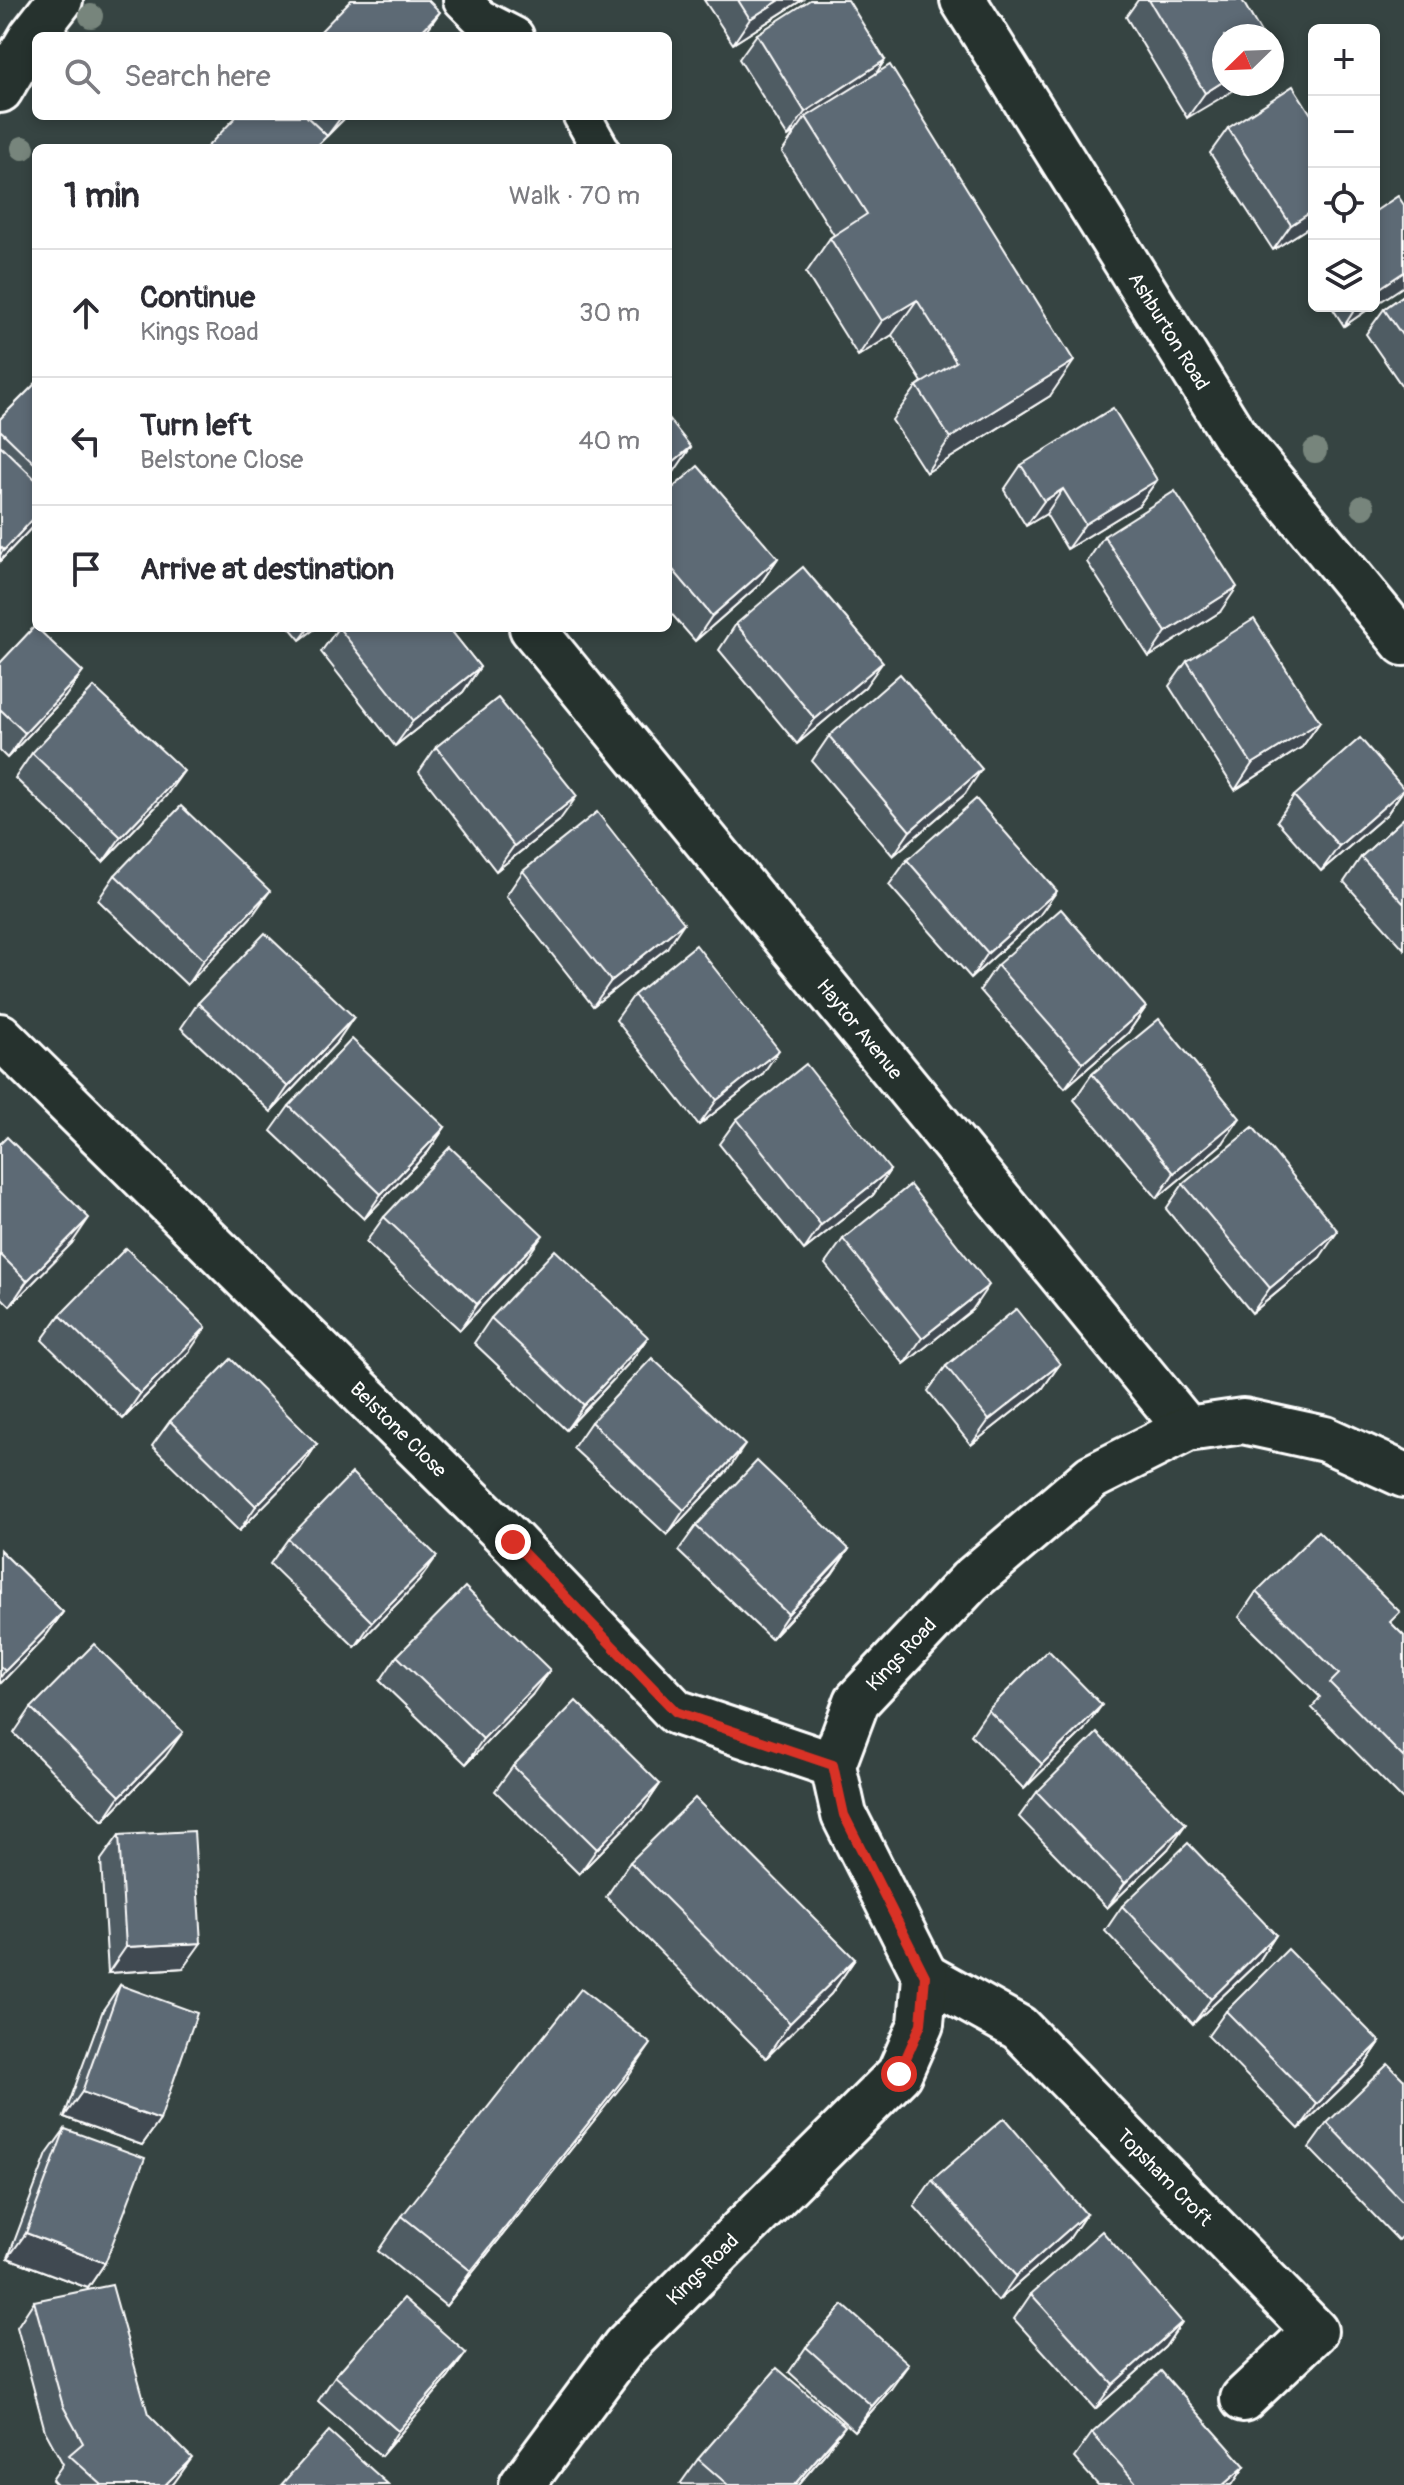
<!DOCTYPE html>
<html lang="en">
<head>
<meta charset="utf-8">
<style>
  body { margin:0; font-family:Pangolin,sans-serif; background:#f2f2f3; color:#2b2b33 }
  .controls { position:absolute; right:24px; top:24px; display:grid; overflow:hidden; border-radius:12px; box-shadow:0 4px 12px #0003 }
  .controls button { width:72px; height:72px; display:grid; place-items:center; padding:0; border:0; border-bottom:2px solid #e1e1e2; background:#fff; color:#2b2b33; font:40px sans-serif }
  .compass { position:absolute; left:1212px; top:24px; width:72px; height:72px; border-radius:50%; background:#fff; box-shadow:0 4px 12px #0003; rotate:247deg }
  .stop { position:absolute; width:24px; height:24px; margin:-18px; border:6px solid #d93025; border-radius:50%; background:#fff }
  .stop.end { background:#d93025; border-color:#fff; box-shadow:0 2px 8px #0008 }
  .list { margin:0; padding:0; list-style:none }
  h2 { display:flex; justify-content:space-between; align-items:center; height:104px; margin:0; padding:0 32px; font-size:34px }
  h2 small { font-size:26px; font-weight:400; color:#7c7c81 }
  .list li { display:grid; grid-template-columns:52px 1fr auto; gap:24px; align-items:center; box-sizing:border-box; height:128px; padding:0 32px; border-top:2px solid #e1e1e2 }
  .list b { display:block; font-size:30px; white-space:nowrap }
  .list p { margin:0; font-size:26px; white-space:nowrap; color:#7c7c81 }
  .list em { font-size:26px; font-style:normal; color:#7c7c81 }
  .icon { flex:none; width:44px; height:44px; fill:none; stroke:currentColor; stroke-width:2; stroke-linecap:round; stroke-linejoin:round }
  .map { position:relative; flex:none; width:1404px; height:2485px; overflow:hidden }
  .search { position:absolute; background:#fff; box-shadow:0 4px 12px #0003; left:32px; top:32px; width:640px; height:88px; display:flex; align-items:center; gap:20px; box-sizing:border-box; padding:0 28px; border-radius:12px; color:#7c7c81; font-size:30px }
  .panel { position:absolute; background:#fff; box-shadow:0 4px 12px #0003; left:32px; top:144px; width:640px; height:488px; border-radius:12px }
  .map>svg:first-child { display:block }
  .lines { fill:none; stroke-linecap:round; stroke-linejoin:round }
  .service-casing { stroke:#fff; stroke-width:42 }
  .minor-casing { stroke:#fff; stroke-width:50 }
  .service { stroke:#26332d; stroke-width:36 }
  .minor { stroke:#26332d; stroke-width:44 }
  .tree { fill:#77857c }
  .wall { fill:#505b64; stroke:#fff; stroke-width:2 }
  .shaded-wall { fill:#414a51; stroke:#fff; stroke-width:2 }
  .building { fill:#5d6a74; stroke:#fff; stroke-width:2 }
  .route { stroke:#d93025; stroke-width:10 }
  .labels { text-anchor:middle; stroke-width:8; stroke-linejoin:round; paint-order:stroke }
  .street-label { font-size:20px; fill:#fff; stroke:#26332d }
</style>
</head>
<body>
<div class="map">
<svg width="1404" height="2485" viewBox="0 0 1404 2485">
  <rect width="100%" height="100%" fill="#364442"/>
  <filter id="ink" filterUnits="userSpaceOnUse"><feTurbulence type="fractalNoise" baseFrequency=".0125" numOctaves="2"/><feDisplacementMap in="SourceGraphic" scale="16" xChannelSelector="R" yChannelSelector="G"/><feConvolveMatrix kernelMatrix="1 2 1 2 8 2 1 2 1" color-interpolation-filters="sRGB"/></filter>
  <g filter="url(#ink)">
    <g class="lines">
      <defs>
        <g id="service">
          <path d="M462,0L480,18L515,36"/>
          <path d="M582,116L600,148"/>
        </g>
        <g id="minor">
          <path id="s1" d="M963,0L1234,435L1404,643"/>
          <path d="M0,90L32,36L60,0"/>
          <path id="s2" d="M532,628L1187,1429"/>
          <path id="s3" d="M0,1036L513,1542L676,1712L833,1765"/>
          <path id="s4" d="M925,1976L1019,2028L1315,2331L1243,2399"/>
          <path id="s5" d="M522,2485L625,2346L899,2074L921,2024L925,1976L844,1815L833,1765L857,1701L970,1581L1092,1477L1187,1429L1243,1421L1325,1439L1404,1475"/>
        </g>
      </defs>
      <use href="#service" class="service-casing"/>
      <use href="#minor" class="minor-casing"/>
      <use href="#service" class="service"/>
      <use href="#minor" class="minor"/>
    </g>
    <g class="tree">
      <circle cx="91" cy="16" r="12"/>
      <circle cx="23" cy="148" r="12"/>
      <circle cx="1315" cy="451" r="12"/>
      <circle cx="1363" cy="507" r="12"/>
    </g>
    <g class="wall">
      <path d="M704,0H802L733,44Z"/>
      <path d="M1138,0H1242L1224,84L1187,118L1126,17Z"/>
      <path d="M757,34L885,60L875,74L1050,396L926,473L892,420L917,386L922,382L892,335L858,356L806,273L830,238L834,235L782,152L796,131L788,137L739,59Z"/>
      <path d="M306,116H347L327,136Z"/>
      <path d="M1314,119V224L1273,250L1210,153L1228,128Z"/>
      <path d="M1314,260V281L1307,270Z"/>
      <path d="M1404,295V389L1366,334L1384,309Z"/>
      <path d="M1331,306H1373L1344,326Z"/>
      <path d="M36,383V523L0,561V419Z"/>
      <path d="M1021,465L1157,480L1139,505L1067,549L1046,514L1026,526L1004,490Z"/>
      <path d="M668,492L778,558L760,584L695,641L668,610Z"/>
      <path d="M1104,536L1220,612L1149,657L1087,562Z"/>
      <path d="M736,624L865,687L797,744L719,650Z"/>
      <path d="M290,628H316L300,640Z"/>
      <path d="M338,628H449L480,667L463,692L395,746L321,652Z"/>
      <path d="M1187,661L1320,722L1302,747L1235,790L1169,686Z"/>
      <path d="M0,663L65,697L7,758L0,751Z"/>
      <path d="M829,736L965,794L893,856L812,761Z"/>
      <path d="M436,747L559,821L496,871L419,772Z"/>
      <path d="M32,753L166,796L103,862L15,778Z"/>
      <path d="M1404,789L1387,814L1321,871L1277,821L1294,796Z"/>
      <path d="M1404,818V949L1344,882L1361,857Z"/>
      <path d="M907,860L1039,916L971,978L889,885Z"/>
      <path d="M523,871L667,948L593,1006L506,896Z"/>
      <path d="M115,875L252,916L187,985L98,900Z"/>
      <path d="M997,965L1146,1007L1128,1033L1065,1088L980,990Z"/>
      <path d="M634,995L762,1075L699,1125L616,1020Z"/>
      <path d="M198,1003L337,1042L271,1112L181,1028Z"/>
      <path d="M1092,1074L1223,1143L1157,1198L1074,1100Z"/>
      <path d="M289,1106L445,1127L428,1152L364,1219L271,1131Z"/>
      <path d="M737,1119L890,1170L873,1195L804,1250L719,1144Z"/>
      <path d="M0,1144L72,1243L10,1306L0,1296Z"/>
      <path d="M1183,1184L1320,1257L1252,1313L1166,1209Z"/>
      <path d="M384,1217L525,1260L460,1330L366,1242Z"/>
      <path d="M843,1239L972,1310L904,1364L825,1264Z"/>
      <path d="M60,1315L189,1352L123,1419L42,1340Z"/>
      <path d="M491,1318L648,1337L630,1362L566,1430L474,1343Z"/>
      <path d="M1060,1364L1042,1389L971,1445L928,1391L946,1366Z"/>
      <path d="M170,1421L317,1444L300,1469L239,1531L152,1446Z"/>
      <path d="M591,1422L728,1470L667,1535L573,1448Z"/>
      <path d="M696,1526L849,1549L832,1574L771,1639L678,1551Z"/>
      <path d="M288,1539L419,1581L355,1647L270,1564Z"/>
      <path d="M0,1550L63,1612L45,1637L0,1684Z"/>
      <path d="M1256,1592L1392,1624L1404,1636V1801L1312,1708L1320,1697L1239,1617Z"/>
      <path d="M397,1656L532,1695L466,1764L380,1681Z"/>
      <path d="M31,1708L165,1757L103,1821L14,1733Z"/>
      <path d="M988,1710L1084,1730L1024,1789L971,1735Z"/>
      <path d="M513,1766L660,1784L643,1809L579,1874L495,1791Z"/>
      <path d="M1037,1792L1168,1849L1107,1908L1019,1817Z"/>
      <path d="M119,1835L183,1968L108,1973L101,1860Z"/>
      <path d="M630,1862L855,1959L831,1994L766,2058L606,1897Z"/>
      <path d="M1122,1906L1276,1935L1259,1961L1193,2024L1105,1931Z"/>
      <path d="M120,1985L160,2120L142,2145L64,2117L103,2010Z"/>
      <path d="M1226,2011L1380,2042L1363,2067L1299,2129L1208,2036Z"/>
      <path d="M627,2079L446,2306L378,2251L402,2216Z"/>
      <path d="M1404,2080V2234L1398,2240L1309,2148L1327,2123Z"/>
      <path d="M65,2129L105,2263L88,2288L8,2258L47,2154Z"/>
      <path d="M932,2180L1086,2214L1069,2239L998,2301L914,2206Z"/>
      <path d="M1031,2294L1182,2322L1165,2347L1095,2409L1014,2319Z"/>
      <path d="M34,2301L148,2414L172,2485H57L52,2480L63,2464L45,2431L17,2327Z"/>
      <path d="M806,2347L891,2389L854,2431L789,2372Z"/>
      <path d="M466,2353L448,2378L381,2456L318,2401L335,2376Z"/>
      <path d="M1092,2433L1245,2466L1232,2485H1098L1074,2458Z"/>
      <path d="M827,2451L798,2485L680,2484L698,2459Z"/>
    </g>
    <g class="shaded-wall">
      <path d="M780,0H802L733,44L750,19Z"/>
      <path d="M440,12L423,36H417Z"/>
      <path d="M885,60L868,85L806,117L796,131L788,137L805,112Z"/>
      <path d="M1224,81V84H1244L1187,118L1205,93Z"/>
      <path d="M342,116H347L327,136Z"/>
      <path d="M1314,210V224L1273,250L1291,225Z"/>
      <path d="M1404,272V286L1374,306V292Z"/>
      <path d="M917,300L892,335L858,356L882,321Z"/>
      <path d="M1357,306H1373L1344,326Z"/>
      <path d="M1074,361L1050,396L926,473L950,438Z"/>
      <path d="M691,447L674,472L668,477V466Z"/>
      <path d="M1157,480L1139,505L1067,549L1085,524Z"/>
      <path d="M1063,489L1046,514L1026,526L1044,501Z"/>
      <path d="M36,516V523L0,561V555L4,550Z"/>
      <path d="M778,558L760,584L695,641L712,616Z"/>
      <path d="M1237,587L1220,612L1149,657L1166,632Z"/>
      <path d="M309,628H316L300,640Z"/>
      <path d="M883,662L865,687L797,744L815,719Z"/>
      <path d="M480,667L463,692L395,746L413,721Z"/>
      <path d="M83,672L65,697L7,758L25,733Z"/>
      <path d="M1320,722L1302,747L1235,790L1252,764Z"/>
      <path d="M982,769L965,794L893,856L910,831Z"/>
      <path d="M184,771L166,796L103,862L121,837Z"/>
      <path d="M1404,789L1387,814L1321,871L1339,846Z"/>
      <path d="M577,796L559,821L496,871L514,846Z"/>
      <path d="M270,891L252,916L187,985L204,960Z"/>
      <path d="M1057,891L1039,916L971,978L988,953Z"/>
      <path d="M684,923L667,948L593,1006L611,981Z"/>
      <path d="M1146,1007L1128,1033L1065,1088L1083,1063Z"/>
      <path d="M354,1017L337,1042L271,1112L288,1087Z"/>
      <path d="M779,1050L762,1075L699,1125L717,1100Z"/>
      <path d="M1240,1118L1223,1143L1157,1198L1174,1173Z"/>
      <path d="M445,1127L428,1152L364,1219L381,1194Z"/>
      <path d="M890,1170L873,1195L804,1250L821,1225Z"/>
      <path d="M89,1218L72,1243L10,1306L27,1281Z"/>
      <path d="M1338,1231L1320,1257L1252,1313L1270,1288Z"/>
      <path d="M543,1235L525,1260L460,1330L477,1304Z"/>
      <path d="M989,1285L972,1310L904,1364L922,1338Z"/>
      <path d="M206,1327L189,1352L123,1419L140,1394Z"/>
      <path d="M648,1337L630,1362L566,1430L584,1405Z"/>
      <path d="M1060,1364L1042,1389L971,1445L989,1420Z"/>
      <path d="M317,1444L300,1469L239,1531L256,1506Z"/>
      <path d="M745,1445L728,1470L667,1535L684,1510Z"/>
      <path d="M849,1549L832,1574L771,1639L788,1614Z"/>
      <path d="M437,1556L419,1581L355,1647L372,1622Z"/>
      <path d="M63,1612L45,1637L0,1684V1678L5,1671Z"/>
      <path d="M550,1670L532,1695L466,1764L483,1739Z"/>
      <path d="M1102,1705L1084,1730L1024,1789L1042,1764Z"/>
      <path d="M183,1732L165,1757L103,1821L120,1796Z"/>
      <path d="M660,1784L643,1809L579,1874L597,1849Z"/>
      <path d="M1186,1824L1168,1849L1107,1908L1125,1883Z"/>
      <path d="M1276,1935L1259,1961L1193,2024L1211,1999Z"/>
      <path d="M201,1943L183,1968L108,1973L126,1947Z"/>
      <path d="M855,1959L831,1994L766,2058L790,2023Z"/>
      <path d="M1380,2042L1363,2067L1299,2129L1317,2104Z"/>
      <path d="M651,2044L627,2079L446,2306L471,2271Z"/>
      <path d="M82,2092L160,2120L142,2145L64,2117Z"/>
      <path d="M1086,2214L1069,2239L998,2301L1016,2276Z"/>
      <path d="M26,2233L105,2263L88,2288L8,2258Z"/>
      <path d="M1182,2322L1165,2347L1095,2409L1113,2384Z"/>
      <path d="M466,2353L448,2378L381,2456L398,2431Z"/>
      <path d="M909,2364L891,2389L854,2431L872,2406Z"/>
      <path d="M845,2426L827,2451L798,2485H794Z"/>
      <path d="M192,2458L174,2483L172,2485H165Z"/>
      <path d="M1245,2466L1232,2485H1223Z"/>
    </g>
    <g class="building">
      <path d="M351,0H428L440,12L417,36H316Z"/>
      <path d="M738,0H780L750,19Z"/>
      <path d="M810,0H848L885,60L805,112L757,34Z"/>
      <path d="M1149,0H1242L1263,36H1224V81L1205,93Z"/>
      <path d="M890,65L1074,361L950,438L917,386L956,362L917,300L882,321L830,238L867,214L806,117Z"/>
      <path d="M1293,86L1314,119V210L1291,225L1228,128Z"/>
      <path d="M237,116H306L327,136L315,148H206Z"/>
      <path d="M1398,196L1404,205V272L1374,292V212Z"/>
      <path d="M1404,295V338L1384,309Z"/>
      <path d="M36,383V465L0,430V419Z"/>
      <path d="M1113,408L1157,480L1085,524L1063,489L1044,501L1021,465Z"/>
      <path d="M668,418L691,447L668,466Z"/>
      <path d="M0,445L36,480V516L4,550L0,546Z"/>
      <path d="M698,466L778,558L712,616L668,564V492Z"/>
      <path d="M1175,491L1237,587L1166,632L1104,536Z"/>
      <path d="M803,567L883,662L815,719L736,624Z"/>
      <path d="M1254,619L1320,722L1252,764L1187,661Z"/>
      <path d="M35,626L83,672L25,733L0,709V663Z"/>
      <path d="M339,628H449L480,667L413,721Z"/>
      <path d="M900,674L982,769L910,831L829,736Z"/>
      <path d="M94,687L184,771L121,837L32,753Z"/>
      <path d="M498,698L577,796L514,846L436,747Z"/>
      <path d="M1360,738L1404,789L1339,846L1294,796Z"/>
      <path d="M976,799L1057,891L988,953L907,860Z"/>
      <path d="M181,806L270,891L204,960L115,875Z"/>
      <path d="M597,812L684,923L611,981L523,871Z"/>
      <path d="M1404,818V904L1361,857Z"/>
      <path d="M1061,909L1146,1007L1083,1063L997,965Z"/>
      <path d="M265,933L354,1017L288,1087L198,1003Z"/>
      <path d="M696,945L779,1050L717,1100L634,995Z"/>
      <path d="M1159,1019L1240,1118L1174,1173L1092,1074Z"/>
      <path d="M352,1039L445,1127L381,1194L289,1106Z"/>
      <path d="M806,1064L890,1170L821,1225L737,1119Z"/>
      <path d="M1253,1127L1338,1231L1270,1288L1183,1184Z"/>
      <path d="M7,1137L89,1218L27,1281L0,1254V1144Z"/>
      <path d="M450,1147L543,1235L477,1304L384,1217Z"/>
      <path d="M910,1185L989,1285L922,1338L843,1239Z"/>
      <path d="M126,1248L206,1327L140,1394L60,1315Z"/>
      <path d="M555,1250L648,1337L584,1405L491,1318Z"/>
      <path d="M1016,1309L1060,1364L989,1420L946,1366Z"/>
      <path d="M652,1358L745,1445L684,1510L591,1422Z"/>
      <path d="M231,1359L317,1444L256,1506L170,1421Z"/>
      <path d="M757,1461L849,1549L788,1614L696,1526Z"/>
      <path d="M352,1473L437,1556L372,1622L288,1539Z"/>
      <path d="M1318,1531L1400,1612L1390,1622L1404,1636V1758L1330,1683L1339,1674L1256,1592Z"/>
      <path d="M0,1550L63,1612L5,1671L0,1666Z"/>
      <path d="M465,1587L550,1670L483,1739L397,1656Z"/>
      <path d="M94,1644L183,1732L120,1796L31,1708Z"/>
      <path d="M1048,1650L1102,1705L1042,1764L988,1710Z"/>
      <path d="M576,1701L660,1784L597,1849L513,1766Z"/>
      <path d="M1097,1733L1186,1824L1125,1883L1037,1792Z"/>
      <path d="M695,1798L855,1959L790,2023L630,1862Z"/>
      <path d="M194,1831L201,1943L126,1947L119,1835Z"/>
      <path d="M1188,1843L1276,1935L1211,1999L1122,1906Z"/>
      <path d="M1288,1949L1380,2042L1317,2104L1226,2011Z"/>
      <path d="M120,1985L197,2013L160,2120L82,2092Z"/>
      <path d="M581,1989L651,2044L471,2271L402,2216Z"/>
      <path d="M1388,2064L1404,2080V2203L1327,2123Z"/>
      <path d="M1004,2118L1086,2214L1016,2276L932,2180Z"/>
      <path d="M65,2129L145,2158L105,2263L26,2233Z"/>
      <path d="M1102,2231L1182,2322L1113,2384L1031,2294Z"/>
      <path d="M112,2285L148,2414L192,2458L165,2485H102L69,2455L83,2443L63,2406L34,2301Z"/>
      <path d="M404,2298L466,2353L398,2431L335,2376Z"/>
      <path d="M843,2305L909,2364L872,2406L806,2347Z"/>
      <path d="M777,2368L845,2426L794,2485H728L698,2459Z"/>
      <path d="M1161,2371L1245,2466L1223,2485H1138L1092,2433Z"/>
      <path d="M329,2431L389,2485H281Z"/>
    </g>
  </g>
  <g class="lines" filter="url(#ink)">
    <path class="route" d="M513,1542L676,1712L833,1765L844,1815L925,1976L921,2024L899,2074"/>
  </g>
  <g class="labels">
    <g class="street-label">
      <text dy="7" stroke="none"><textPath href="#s1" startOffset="390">Ashburton Road</textPath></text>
      <text dy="7" stroke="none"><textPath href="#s2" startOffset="518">Haytor Avenue</textPath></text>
      <text dy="7" stroke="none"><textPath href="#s3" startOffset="560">Belstone Close</textPath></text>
      <text dy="7" stroke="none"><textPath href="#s5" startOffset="1026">Kings Road</textPath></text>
      <text dy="7" stroke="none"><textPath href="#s4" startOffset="316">Topsham Croft</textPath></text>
      <text dy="7" stroke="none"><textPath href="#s5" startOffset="282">Kings Road</textPath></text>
    </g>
  </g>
</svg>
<div class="controls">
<button>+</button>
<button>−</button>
<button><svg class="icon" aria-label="locate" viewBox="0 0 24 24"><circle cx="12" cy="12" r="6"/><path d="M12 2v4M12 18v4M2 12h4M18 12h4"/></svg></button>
<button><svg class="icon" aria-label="layers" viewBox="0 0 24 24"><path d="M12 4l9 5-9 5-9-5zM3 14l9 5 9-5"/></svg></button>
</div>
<svg class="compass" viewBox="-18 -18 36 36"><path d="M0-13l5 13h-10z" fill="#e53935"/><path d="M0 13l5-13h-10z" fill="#7c7c81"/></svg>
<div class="stop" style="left:899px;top:2074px"></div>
<div class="stop end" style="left:513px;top:1542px"></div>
<div class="search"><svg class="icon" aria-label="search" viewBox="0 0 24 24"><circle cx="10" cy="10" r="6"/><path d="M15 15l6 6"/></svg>Search here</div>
<section class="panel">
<h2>1 min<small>Walk · 70 m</small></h2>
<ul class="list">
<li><svg class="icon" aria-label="ahead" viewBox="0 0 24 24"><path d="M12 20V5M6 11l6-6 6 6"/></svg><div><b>Continue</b><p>Kings Road</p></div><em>30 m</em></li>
<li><svg class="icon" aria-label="left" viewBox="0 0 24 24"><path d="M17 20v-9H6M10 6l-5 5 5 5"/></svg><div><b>Turn left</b><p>Belstone Close</p></div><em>40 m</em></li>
<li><svg class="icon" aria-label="arrive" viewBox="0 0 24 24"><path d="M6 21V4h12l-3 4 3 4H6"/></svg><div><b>Arrive at destination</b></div></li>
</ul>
</section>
</div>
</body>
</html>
